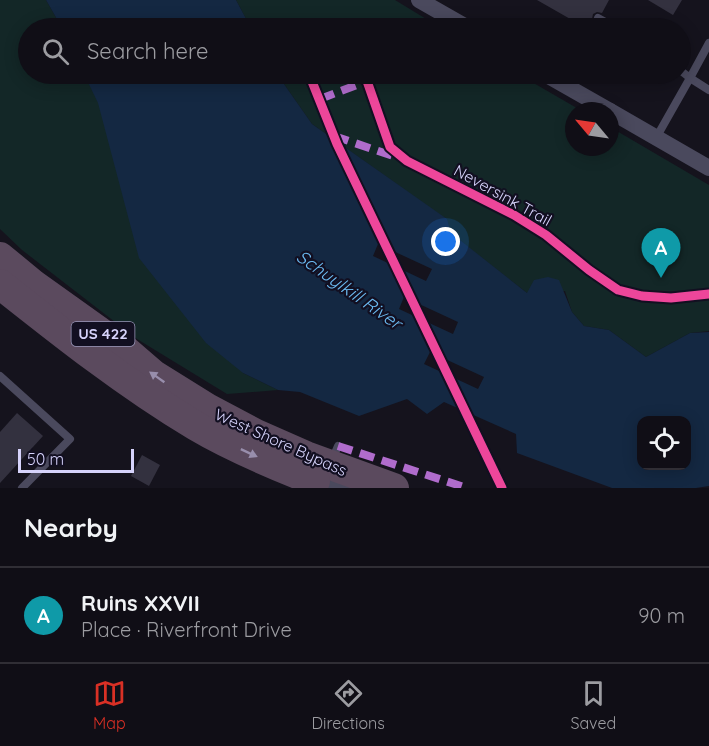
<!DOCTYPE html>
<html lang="en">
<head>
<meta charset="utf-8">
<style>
  body { margin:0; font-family:Quicksand,sans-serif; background:#1e1c23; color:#f1f3f6 }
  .controls { position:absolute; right:18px; bottom:18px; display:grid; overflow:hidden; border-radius:12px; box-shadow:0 3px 15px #0003 }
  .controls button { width:54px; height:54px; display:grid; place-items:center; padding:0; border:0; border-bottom:2px solid #302e35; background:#100e16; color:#f1f3f6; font:30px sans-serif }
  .compass { position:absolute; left:565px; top:102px; width:54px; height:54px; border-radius:50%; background:#100e16; box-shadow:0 3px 15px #0003; rotate:299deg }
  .scale { position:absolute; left:18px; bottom:15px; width:116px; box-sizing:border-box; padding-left:6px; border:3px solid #d6d3fb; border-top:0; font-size:16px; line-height:21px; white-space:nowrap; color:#d6d3fb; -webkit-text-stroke:4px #120f21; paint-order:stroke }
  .you { position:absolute; left:446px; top:242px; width:21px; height:21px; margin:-15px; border:4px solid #fff; border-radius:50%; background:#1a73e8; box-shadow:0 0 0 9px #1a73e833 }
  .badge { display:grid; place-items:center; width:39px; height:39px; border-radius:50%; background:#d93025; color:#fff; font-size:20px; font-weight:700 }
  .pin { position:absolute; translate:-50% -50px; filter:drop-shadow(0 2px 3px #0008) }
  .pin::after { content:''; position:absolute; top:32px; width:21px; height:18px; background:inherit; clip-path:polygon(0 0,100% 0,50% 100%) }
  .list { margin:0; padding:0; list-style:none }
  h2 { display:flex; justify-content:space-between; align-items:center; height:78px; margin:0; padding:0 24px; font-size:26px }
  h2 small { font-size:20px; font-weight:400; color:#9c9ca1 }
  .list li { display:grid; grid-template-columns:39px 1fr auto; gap:18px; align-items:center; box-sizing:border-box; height:96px; padding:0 24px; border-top:2px solid #302e35 }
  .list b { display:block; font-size:22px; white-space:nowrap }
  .list p { margin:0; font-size:20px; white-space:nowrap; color:#9c9ca1 }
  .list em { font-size:20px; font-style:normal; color:#9c9ca1 }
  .icon { flex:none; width:33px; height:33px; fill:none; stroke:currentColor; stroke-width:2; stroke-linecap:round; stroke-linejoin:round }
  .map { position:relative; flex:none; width:709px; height:488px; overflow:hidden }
  .search { position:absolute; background:#100e16; box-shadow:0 3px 15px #0003; left:18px; right:18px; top:18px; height:66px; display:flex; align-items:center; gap:15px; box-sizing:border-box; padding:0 21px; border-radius:33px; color:#9c9ca1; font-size:22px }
  .sheet { height:174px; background:#100e16 }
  nav { display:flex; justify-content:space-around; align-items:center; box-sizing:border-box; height:84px; border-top:2px solid #302e35; background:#100e16; font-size:16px; color:#9c9ca1 }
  nav a { display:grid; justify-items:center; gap:3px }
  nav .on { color:#d93025 }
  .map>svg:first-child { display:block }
  .green { fill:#132727 }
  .water { fill:#142842; fill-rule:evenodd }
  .building { fill:#33313f }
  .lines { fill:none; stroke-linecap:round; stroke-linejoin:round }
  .lane { stroke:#4a495d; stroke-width:8 }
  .street { stroke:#4a495d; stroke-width:16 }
  .highway { stroke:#5b4a5e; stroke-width:30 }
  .quiet { stroke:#b06ccc; stroke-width:8; stroke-dasharray:15 8; stroke-linecap:butt }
  .cycleway-casing { stroke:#120f21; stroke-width:13 }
  .cycleway { stroke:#ed469a; stroke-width:9 }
  .oneway { fill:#988eac }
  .labels { text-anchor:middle; stroke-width:4.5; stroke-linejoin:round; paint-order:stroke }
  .shield { fill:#120f21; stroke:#9b98ba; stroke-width:1.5 }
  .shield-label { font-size:15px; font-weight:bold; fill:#d6d3fb }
  .street-label { font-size:16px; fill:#d6d3fb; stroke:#120f21 }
  .water-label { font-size:18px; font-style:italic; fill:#6bbaf1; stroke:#120f21 }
</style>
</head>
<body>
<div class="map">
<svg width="709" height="488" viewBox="0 0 709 488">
  <rect width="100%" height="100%" fill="#15131d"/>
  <g class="green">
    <path d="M0,0H46L62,28H28V74H84L243,373L278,390L227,394L137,339L22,250L0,229Z"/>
    <path d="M236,0H395L441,28H251Z"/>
    <path d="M277,74H518L582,111H574V147H610V127L709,185V331L690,333L646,357L609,330L584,326L572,312L565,291L527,293L450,233L446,219L312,124Z"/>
  </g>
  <g class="water">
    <path d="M46,0H236L251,28H62Z"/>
    <path d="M84,74H277L312,124L447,219L451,233L527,293L534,280L548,277L559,280L572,312L584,326L609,330L646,357L690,333L709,332V486L696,488H612L517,453L516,434L444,402L427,414L407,399L359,416L300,392L278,390L243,373L206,343L139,258L98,103ZM378,244L432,269L426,281L373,256ZM404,297L458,322L453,334L399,309ZM430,352L484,377L478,389L424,364ZM642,420H686V466H642Z"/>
  </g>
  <g class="building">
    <path d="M537,0H609L602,13L597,12L593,14L592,19L595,24L592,28H586Z"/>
    <path d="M648,0H682L673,15Z"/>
    <path d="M17,413L43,436L0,483V432Z"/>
    <path d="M142,455L160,465L149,486L131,476Z"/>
  </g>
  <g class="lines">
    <g class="lane">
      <path d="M598,18L616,28"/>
      <path d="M680,70L690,78L709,43"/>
      <path d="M656,138L690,78L709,90"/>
      <path d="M0,376L70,439L22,488"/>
      <path d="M332,460L338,446"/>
    </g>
    <g class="street">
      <path d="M419,0L468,28"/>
      <path d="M545,74L610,111"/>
      <path d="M610,111L709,168"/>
      <path d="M325,488L353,486"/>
    </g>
    <g class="highway">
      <path d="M0,257L34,285L125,350L154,375L207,408L256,434L306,456L394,488"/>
      <path d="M0,284C63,334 126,384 196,426C233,448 274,465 315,481"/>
    </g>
    <g class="quiet">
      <path d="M320,99L367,81L365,76"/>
      <path d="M334,136L396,157"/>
      <path d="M338,446L467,488"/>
    </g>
    <defs>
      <g id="cycleway">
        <path d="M309,74L337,144L502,488"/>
        <path d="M359,74L367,81L390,147L407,161L514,215L546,235L589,270L618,290L642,296L671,298L709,294"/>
      </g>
    </defs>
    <use href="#cycleway" class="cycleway-casing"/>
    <use href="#cycleway" class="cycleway"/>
  </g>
  <defs><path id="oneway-solid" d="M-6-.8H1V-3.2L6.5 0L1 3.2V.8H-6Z" transform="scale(1.5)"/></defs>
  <g class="oneway">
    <use href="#oneway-solid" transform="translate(157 377) rotate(-145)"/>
    <use href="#oneway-solid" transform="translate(249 453) rotate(25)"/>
  </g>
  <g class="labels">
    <rect class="shield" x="71.5" y="322" width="63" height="24" rx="4.5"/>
    <g class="shield-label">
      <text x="103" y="339">US 422</text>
    </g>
    <g class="street-label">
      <text transform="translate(503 195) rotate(29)" y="6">Neversink Trail</text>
      <text transform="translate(281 442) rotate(24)" y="6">West Shore Bypass</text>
    </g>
    <g class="water-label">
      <text transform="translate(349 290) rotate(35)" y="6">Schuylkill River</text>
    </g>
  </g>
</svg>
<div class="controls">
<button><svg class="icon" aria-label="locate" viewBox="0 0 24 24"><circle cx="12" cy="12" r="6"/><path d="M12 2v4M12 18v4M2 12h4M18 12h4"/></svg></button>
</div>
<svg class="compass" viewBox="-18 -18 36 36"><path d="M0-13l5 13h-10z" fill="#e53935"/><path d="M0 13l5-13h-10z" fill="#9c9ca1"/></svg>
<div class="scale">50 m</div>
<div class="you"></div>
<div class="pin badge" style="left:661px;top:278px;background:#0f9aa8">A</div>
<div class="search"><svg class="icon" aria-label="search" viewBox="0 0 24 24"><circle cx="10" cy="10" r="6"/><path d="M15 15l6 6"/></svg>Search here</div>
</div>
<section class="sheet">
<h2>Nearby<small></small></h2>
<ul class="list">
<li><span class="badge" style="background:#0f9aa8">A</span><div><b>Ruins XXVII</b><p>Place · Riverfront Drive</p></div><em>90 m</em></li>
</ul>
</section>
<nav>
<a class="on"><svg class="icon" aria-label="map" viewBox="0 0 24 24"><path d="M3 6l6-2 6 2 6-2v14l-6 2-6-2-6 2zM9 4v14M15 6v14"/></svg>Map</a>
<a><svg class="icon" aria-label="directions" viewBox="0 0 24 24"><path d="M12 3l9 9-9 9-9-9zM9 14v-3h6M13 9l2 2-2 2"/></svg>Directions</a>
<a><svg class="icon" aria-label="saved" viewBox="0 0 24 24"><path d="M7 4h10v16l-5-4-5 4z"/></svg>Saved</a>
</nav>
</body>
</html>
